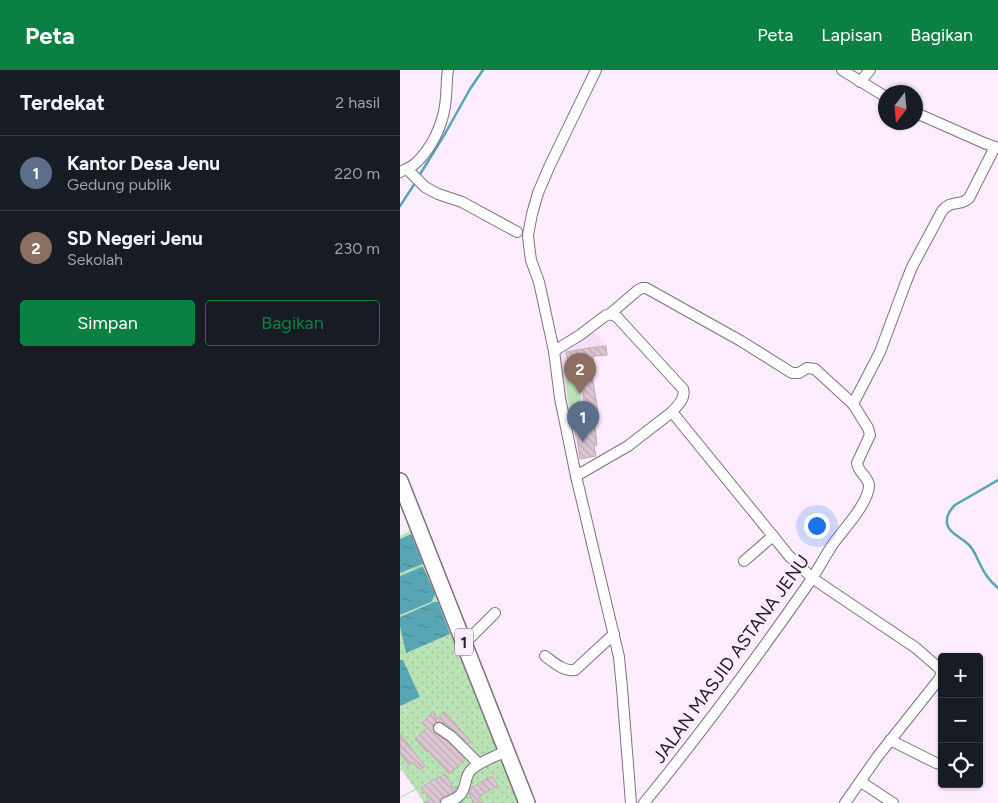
<!DOCTYPE html>
<html lang="id">
<head>
<meta charset="utf-8">
<style>
  body { margin:0; font-family:Figtree,sans-serif; background:#242831; color:#f1f3f6 }
  .controls { position:absolute; right:15px; bottom:15px; display:grid; overflow:hidden; border-radius:5px; box-shadow:0 1px 4px #0004 }
  .controls button { width:45px; height:45px; display:grid; place-items:center; padding:0; border:0; border-bottom:1px solid #363941; background:#171b24; color:#f1f3f6; font:25px sans-serif }
  .compass { position:absolute; left:478px; top:15px; width:45px; height:45px; border-radius:50%; background:#171b24; box-shadow:0 1px 4px #0004; rotate:196deg }
  .you { position:absolute; left:416px; top:455px; width:18px; height:18px; margin:-12px; border:4px solid #fff; border-radius:50%; background:#1a73e8; box-shadow:0 0 0 8px #1a73e833 }
  .badge { display:grid; place-items:center; width:32px; height:32px; border-radius:50%; background:#0b8043; color:#fff; font-size:16px; font-weight:700 }
  .pin { position:absolute; translate:-50% -41px; filter:drop-shadow(0 1px 2px #0008) }
  .pin::after { content:''; position:absolute; top:26px; width:18px; height:15px; background:inherit; clip-path:polygon(0 0,100% 0,50% 100%) }
  .list { margin:0; padding:0; list-style:none }
  h2 { display:flex; justify-content:space-between; align-items:center; height:65px; margin:0; padding:0 20px; font-size:21px }
  h2 small { font-size:16px; font-weight:400; color:#9ea1a6 }
  .list li { display:grid; grid-template-columns:32px 1fr auto; gap:15px; align-items:center; box-sizing:border-box; height:75px; padding:0 20px; border-top:1px solid #363941 }
  .list b { display:block; font-size:19px; white-space:nowrap }
  .list p { margin:0; font-size:16px; white-space:nowrap; color:#9ea1a6 }
  .list em { font-size:16px; font-style:normal; color:#9ea1a6 }
  .actions { display:flex; gap:10px; padding:15px 20px }
  .actions a { flex:1; padding:11px 0; border:1px solid #0b8043; border-radius:5px; text-align:center; font-size:18px; color:#0b8043 }
  .actions .main { background:#0b8043; color:#fff }
  .icon { flex:none; width:28px; height:28px; fill:none; stroke:currentColor; stroke-width:2; stroke-linecap:round; stroke-linejoin:round }
  .map { position:relative; flex:none; width:598px; height:733px; overflow:hidden }
  header { display:flex; align-items:center; gap:30px; box-sizing:border-box; height:70px; padding:0 25px; background:#0b8043; color:#fff }
  header strong { font-size:24px }
  nav { display:flex; gap:28px; margin-inline-start:auto; font-size:18px }
  main { display:flex }
  aside { flex:1; background:#171b24 }
  .map>svg:first-child { display:block }
  .built { fill:#f4dff7 }
  .grass { fill:url(#grass-dots) }
  .garden { fill:#b9e2b5 }
  .water { fill:url(#water-ripples) }
  .lines { fill:none; stroke-linecap:round; stroke-linejoin:round }
  .stream { stroke:#58a6b5; stroke-width:2.5 }
  .building { fill:url(#building-back-hatch); stroke:#c1acb8 }
  .minor-casing { stroke:#7e7080; stroke-width:12 }
  .highway-casing { stroke:#7e7080; stroke-width:18 }
  .minor { stroke:#fff; stroke-width:10 }
  .highway { stroke:#fff; stroke-width:15 }
  .labels { text-anchor:middle; stroke-width:4; stroke-linejoin:round; paint-order:stroke }
  .shield { fill:#fdedff; stroke:#675e68; stroke-width:1 }
  .shield-label { font-size:16px; font-weight:bold; fill:#272128 }
  .street-label { font-size:18px; fill:#272128; stroke:#fdedff }
</style>
</head>
<body>
<header>
<strong>Peta</strong>
<nav><a>Peta</a><a>Lapisan</a><a>Bagikan</a></nav>
</header>
<main>
<aside>
<h2>Terdekat<small>2 hasil</small></h2>
<ul class="list">
<li><span class="badge" style="background:#5c6f8a">1</span><div><b>Kantor Desa Jenu</b><p>Gedung publik</p></div><em>220 m</em></li>
<li><span class="badge" style="background:#8d6e63">2</span><div><b>SD Negeri Jenu</b><p>Sekolah</p></div><em>230 m</em></li>
</ul>
<div class="actions"><a class="main">Simpan</a><a>Bagikan</a></div>
</aside>
<div class="map">
<svg width="598" height="733" viewBox="0 0 598 733">
  <defs>
    <pattern id="grass-dots" width="8" height="8" patternUnits="userSpaceOnUse" patternTransform="scale(1.25)"><rect width="8" height="8" fill="#b9e2b5"/><path d="M2 2h.1M6 6h.1" fill="none" stroke="#9fc29c" stroke-width="1.8" stroke-linecap="round"/></pattern>
    <pattern id="water-ripples" width="26" height="14" patternUnits="userSpaceOnUse" patternTransform="scale(1.25)"><rect width="26" height="14" fill="#58a6b5"/><path d="M2 4q2-2 4 0t4 0M15 11q2-2 4 0t4 0" fill="none" stroke="#498793"/></pattern>
    <pattern id="building-back-hatch" width="6" height="6" patternUnits="userSpaceOnUse" patternTransform="scale(1.25)"><rect width="6" height="6" fill="#dcc6d2"/><path d="M-1 5l2 2M0 0l6 6M5-1l2 2" fill="none" stroke="#bdaab4"/></pattern>
  </defs>
  <rect width="100%" height="100%" fill="#fdedff"/>
  <path class="built" d="M193,261L206,275L208,285L193,287L196,300L192,301L200,348L169,353L157,288Z"/>
  <path class="grass" d="M0,434L119,733H24L16,720L0,728V727L15,719L2,700L0,701V698L1,697L0,695V636L20,627L2,590H0V557L6,582L50,564L38,532H34L0,547V545L31,532L21,497L0,506V503L22,494L11,464L0,469V466L10,461Z"/>
  <path class="garden" d="M178,308L182,338L170,340L165,310Z"/>
  <g class="water">
    <path d="M11,464L23,494L0,503V469Z"/>
    <path d="M21,497H23L35,524L33,529L31,532L0,545V506Z"/>
    <path d="M34,532H38L50,564L6,583L0,557V547Z"/>
    <path d="M0,590H3L20,627L0,636Z"/>
  </g>
  <g class="lines">
    <g class="stream">
      <path d="M19,106L46,62L70,19L83,0"/>
      <path d="M0,136L15,113"/>
      <path d="M598,410L555,435C550,440 546,446 547,453C548,463 563,468 569,475C575,481 577,489 581,496C585,505 591,512 598,518"/>
    </g>
  </g>
  <g class="building">
    <path d="M206,276L207,285L193,286L195,299L191,300L199,348H194L197,375L194,376L196,386L180,389L177,367H176L174,357L177,356L175,347L186,345L180,302L168,304L165,293L168,292L166,282L189,278Z"/>
    <path d="M34,641L36,650L45,642L71,672L68,674L56,661L42,652H37L33,655V660L35,663L48,672L65,690L49,704L28,681L27,682L15,669L27,658L22,653Z"/>
    <path d="M0,664L25,696L20,700L13,692L9,695L0,683Z"/>
    <path d="M45,704L53,718L57,716L56,719L52,723L41,728L39,733H24L31,729L21,718L34,709L35,710Z"/>
    <path d="M92,706L98,716L81,725V726L79,727L83,733H74L69,724L71,718Z"/>
  </g>
  <g class="lines">
    <defs>
      <g id="minor">
        <path d="M196,0L150,95L138,123L132,144L128,165L129,175L131,190L139,212L154,281L160,328L176,406L219,587L222,618L231,733"/>
        <path d="M442,0L486,27"/>
        <path d="M460,12L470,0"/>
        <path d="M516,43L584,73L598,78"/>
        <path d="M7,99L25,117L38,124L62,132L117,162"/>
        <path d="M0,102C6,99 12,97 17,92C32,77 42,56 45,36C47,24 46,12 48,0"/>
        <path d="M210,244L238,220L242,218H246L341,271L392,303H399L407,298L415,299L453,334"/>
        <path d="M154,281L180,265L205,246L210,244L217,247L283,319C286,328 278,335 272,342L373,466L389,486L403,499L412,508L516,578L540,599L541,603L540,608L478,686L445,733"/>
        <path d="M176,406L228,376L272,342"/>
        <path d="M344,491L373,466"/>
        <path d="M64,574L95,543"/>
        <path d="M145,586C153,592 164,602 175,600L214,564"/>
        <path d="M39,658L52,667L79,694"/>
        <path d="M490,670L536,693L542,694"/>
        <path d="M461,712L493,733"/>
        <path d="M46,733C51,731 56,729 60,725C67,718 64,707 71,700C80,691 95,687 106,681"/>
        <path d="M244,733C303,661 358,586 411,510C419,498 425,486 433,474C443,460 468,434 469,416C469,407 458,403 457,393L470,365L468,358L453,334L480,282L506,212L512,197L542,141C551,129 560,137 569,128L595,77"/>
      </g>
      <path id="highway" d="M0,411L127,733"/>
    </defs>
    <use href="#minor" class="minor-casing"/>
    <use href="#highway" class="highway-casing"/>
    <use href="#minor" class="minor"/>
    <use href="#highway" class="highway"/>
  </g>
  <g class="labels">
    <rect class="shield" x="55" y="558.5" width="18" height="27" rx="4"/>
    <g class="shield-label">
      <text x="64" y="578">1</text>
    </g>
    <g class="street-label">
      <text transform="translate(331 589) rotate(-54)" y="6">JALAN MASJID ASTANA JENU</text>
    </g>
  </g>
</svg>
<div class="controls">
<button>+</button>
<button>−</button>
<button><svg class="icon" aria-label="locate" viewBox="0 0 24 24"><circle cx="12" cy="12" r="6"/><path d="M12 2v4M12 18v4M2 12h4M18 12h4"/></svg></button>
</div>
<svg class="compass" viewBox="-18 -18 36 36"><path d="M0-13l5 13h-10z" fill="#e53935"/><path d="M0 13l5-13h-10z" fill="#9ea1a6"/></svg>
<div class="you"></div>
<div class="pin badge" style="left:183px;top:372px;background:#5c6f8a">1</div>
<div class="pin badge" style="left:180px;top:324px;background:#8d6e63">2</div>
</div>
</main>
</body>
</html>
